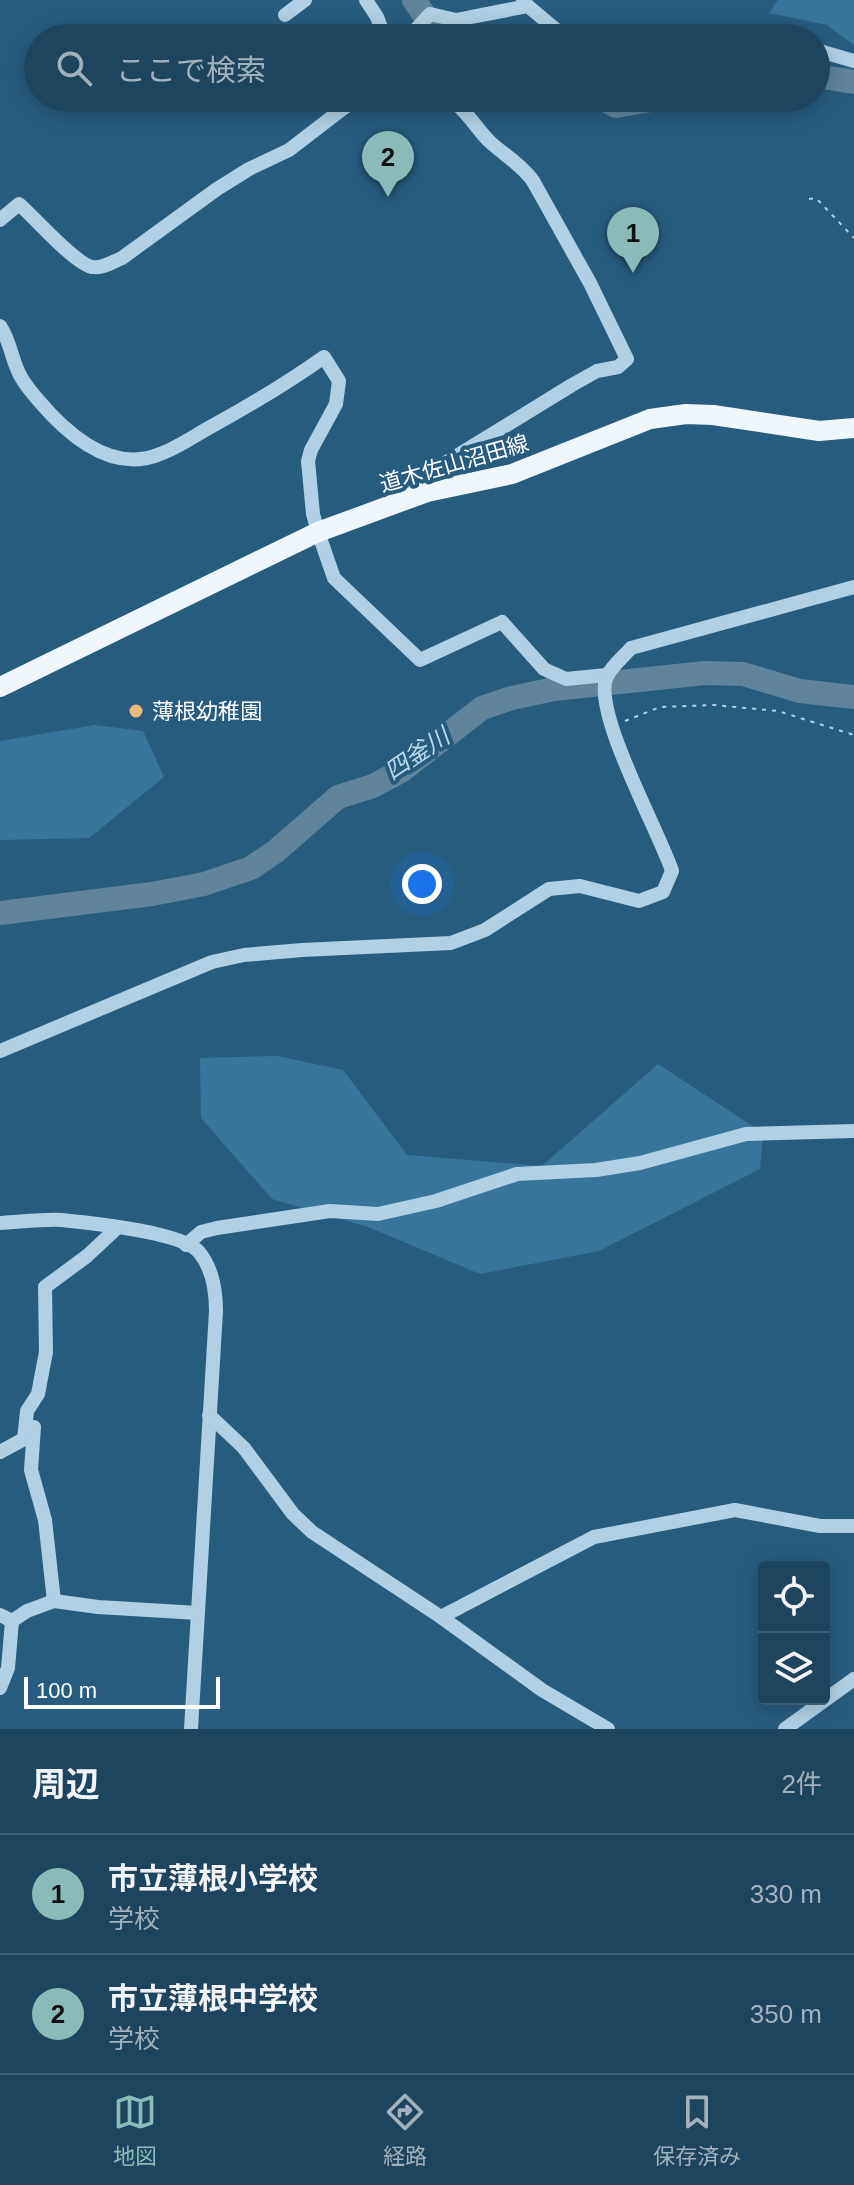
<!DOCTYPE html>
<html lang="ja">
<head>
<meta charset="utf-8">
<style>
  body { margin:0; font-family:Helvetica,"Noto Sans JP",sans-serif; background:#264c65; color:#f1f3f6 }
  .controls { position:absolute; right:24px; bottom:24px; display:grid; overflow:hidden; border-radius:8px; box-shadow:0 4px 20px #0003 }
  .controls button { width:72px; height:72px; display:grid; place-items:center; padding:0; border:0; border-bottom:2px solid #3c5d74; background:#1e455f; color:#f1f3f6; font:40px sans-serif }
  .scale { position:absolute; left:24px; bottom:20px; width:196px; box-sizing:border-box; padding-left:8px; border:4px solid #fff; border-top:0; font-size:22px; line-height:28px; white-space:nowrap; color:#fff; -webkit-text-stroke:6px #285c7f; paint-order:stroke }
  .you { position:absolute; left:422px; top:884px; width:28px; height:28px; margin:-20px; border:6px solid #fff; border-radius:50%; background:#1a73e8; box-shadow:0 0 0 12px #1a73e833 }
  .badge { display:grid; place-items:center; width:52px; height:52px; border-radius:50%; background:#8bbbb9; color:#111; font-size:26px; font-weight:700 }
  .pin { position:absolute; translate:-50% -66px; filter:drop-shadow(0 2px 4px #0008) }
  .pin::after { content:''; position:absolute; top:42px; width:28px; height:24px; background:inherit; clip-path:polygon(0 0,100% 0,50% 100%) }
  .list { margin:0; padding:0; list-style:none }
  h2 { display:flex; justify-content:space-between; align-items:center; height:104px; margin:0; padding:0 32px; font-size:34px }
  h2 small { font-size:26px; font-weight:400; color:#a1b1bd }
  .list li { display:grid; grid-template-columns:52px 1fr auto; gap:24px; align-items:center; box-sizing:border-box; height:120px; padding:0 32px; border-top:2px solid #3c5d74 }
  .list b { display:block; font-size:30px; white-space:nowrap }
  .list p { margin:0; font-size:26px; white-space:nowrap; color:#a1b1bd }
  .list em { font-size:26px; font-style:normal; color:#a1b1bd }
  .icon { flex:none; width:44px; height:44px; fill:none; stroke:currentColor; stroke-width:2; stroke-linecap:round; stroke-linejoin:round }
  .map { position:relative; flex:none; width:854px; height:1729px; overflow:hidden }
  .search { position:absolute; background:#1e455f; box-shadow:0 4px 20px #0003; left:24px; right:24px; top:24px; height:88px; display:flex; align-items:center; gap:20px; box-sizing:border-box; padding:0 28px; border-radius:44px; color:#a1b1bd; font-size:30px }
  .sheet { height:344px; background:#1e455f }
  nav { display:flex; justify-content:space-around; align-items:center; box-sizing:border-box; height:112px; border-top:2px solid #3c5d74; background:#1e455f; font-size:22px; color:#a1b1bd }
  nav a { display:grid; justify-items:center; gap:4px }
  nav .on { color:#8bbbb9 }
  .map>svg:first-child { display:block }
  .green { fill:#39759a }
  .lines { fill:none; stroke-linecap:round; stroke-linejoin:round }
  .river { stroke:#5f849c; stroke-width:24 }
  .path { stroke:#afd0e5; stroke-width:2; stroke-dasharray:4 6; stroke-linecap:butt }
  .minor { stroke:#afd0e5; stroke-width:14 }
  .major { stroke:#eff7fd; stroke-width:20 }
  .poi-dot { fill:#edb775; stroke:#285c7f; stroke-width:3 }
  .labels { text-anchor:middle; stroke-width:8; stroke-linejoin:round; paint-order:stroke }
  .street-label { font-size:22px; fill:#fff; stroke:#285c7f }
  .poi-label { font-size:22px; fill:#fff; stroke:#285c7f; text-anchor:start }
  .water-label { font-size:24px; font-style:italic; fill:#bad9ed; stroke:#285c7f }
</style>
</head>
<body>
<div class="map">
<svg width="854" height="1729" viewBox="0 0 854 1729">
  <rect width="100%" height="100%" fill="#285c7f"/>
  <g class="green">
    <path d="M778,0H854V45L827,25L769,13Z"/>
    <path d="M95,725L143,731L164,777L89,838L0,840V741Z"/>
    <path d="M277,1056L343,1070L407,1155L542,1166L658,1064L763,1133L760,1169L599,1251L480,1274L368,1227L272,1199L201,1118L200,1058Z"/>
  </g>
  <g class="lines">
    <g class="river">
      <path d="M414,0L440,38"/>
      <path d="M816,76L854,82"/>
      <path d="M601,98L616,106L662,98"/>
      <path d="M0,913L152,894L204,884L251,868L276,851L338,797L373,786L401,771L482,708L512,698L554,689L705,673L743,674L800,691L854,697"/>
    </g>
    <g class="path">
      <path d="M809,199L816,198L854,238"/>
      <path d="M625,721L660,707L714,705L778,711L854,735"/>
    </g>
    <g class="minor">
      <path d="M366,0L377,17L385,38"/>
      <path d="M523,2L566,38"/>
      <path d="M285,15L305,0"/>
      <path d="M408,38L430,14L456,20L528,6"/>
      <path d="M711,38L732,34L767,38"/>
      <path d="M816,50L854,61"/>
      <path d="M0,220L19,204C35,218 75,264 92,267C102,269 112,262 122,258L217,189L249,169L289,150L345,107L362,98"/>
      <path d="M0,326C10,341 11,356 18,371C22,381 32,393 39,401C68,435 112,474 160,454C179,447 197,434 214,425C252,404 289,382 324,357L339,381L336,404L311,450L308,461L313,514L318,532L334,578L420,660L502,622L544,669L566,679L607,675"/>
      <path d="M401,501L411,484L572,385L597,371L618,367L627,359L590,283L533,181C522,165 504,155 489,141C476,128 465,108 449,98"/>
      <path d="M0,1051L212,962L244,955L302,950L451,943L485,930L549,889L580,886L639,901L663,892L672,871C659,831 591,710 607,676C612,666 624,656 631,648L854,587"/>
      <path d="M0,1223C20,1222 42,1219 62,1220C91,1223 182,1232 199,1252C213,1269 216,1291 216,1311L191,1729"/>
      <path d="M186,1245L201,1232L217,1228L330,1211L378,1214L436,1201L517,1174L596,1170L640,1163L746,1134L854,1131"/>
      <path d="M209,1415L244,1448L293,1514L312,1532L441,1617L542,1690L608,1729"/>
      <path d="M34,1427L31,1470L45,1520L54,1601"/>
      <path d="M0,1452L24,1439L27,1411L38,1394L46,1352L45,1287L87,1256L117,1228"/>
      <path d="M0,1615L12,1621L27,1611L54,1601L98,1607L198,1613"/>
      <path d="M441,1617L594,1537L735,1510L820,1526H854"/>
      <path d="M0,1688L8,1668L12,1621"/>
      <path d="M785,1729L854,1679"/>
    </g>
    <path class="major" d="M0,687L318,532L427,492L512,474L650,419L686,414L713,415L819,431L854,428"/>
  </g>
  <circle class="poi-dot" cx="136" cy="711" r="8"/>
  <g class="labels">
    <g class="street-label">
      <text transform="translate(454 463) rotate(-16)" y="8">道木佐山沼田線</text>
    </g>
    <g class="poi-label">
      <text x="152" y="719">薄根幼稚園</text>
    </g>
    <g class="water-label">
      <text transform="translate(417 754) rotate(-34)" y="8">四釜川</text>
    </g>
  </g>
</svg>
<div class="controls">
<button><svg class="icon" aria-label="locate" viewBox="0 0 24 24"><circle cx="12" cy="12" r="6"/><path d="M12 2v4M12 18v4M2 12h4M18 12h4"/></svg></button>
<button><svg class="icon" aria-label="layers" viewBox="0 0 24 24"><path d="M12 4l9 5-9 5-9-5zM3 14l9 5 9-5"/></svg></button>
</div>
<div class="scale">100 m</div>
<div class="you"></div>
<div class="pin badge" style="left:633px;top:273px">1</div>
<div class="pin badge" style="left:388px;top:197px">2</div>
<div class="search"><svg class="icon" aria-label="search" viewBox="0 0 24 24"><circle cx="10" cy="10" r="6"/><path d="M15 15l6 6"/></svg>ここで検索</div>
</div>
<section class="sheet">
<h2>周辺<small>2件</small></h2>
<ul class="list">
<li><span class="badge">1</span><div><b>市立薄根小学校</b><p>学校</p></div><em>330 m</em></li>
<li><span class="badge">2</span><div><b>市立薄根中学校</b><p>学校</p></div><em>350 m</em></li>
</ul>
</section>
<nav>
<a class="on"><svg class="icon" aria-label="map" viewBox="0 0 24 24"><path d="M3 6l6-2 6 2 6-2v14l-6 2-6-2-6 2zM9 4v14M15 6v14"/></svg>地図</a>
<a><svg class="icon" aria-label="directions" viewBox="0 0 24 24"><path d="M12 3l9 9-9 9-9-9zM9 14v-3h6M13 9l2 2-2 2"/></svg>経路</a>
<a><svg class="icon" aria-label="saved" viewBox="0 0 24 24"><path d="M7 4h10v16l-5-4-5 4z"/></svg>保存済み</a>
</nav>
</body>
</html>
